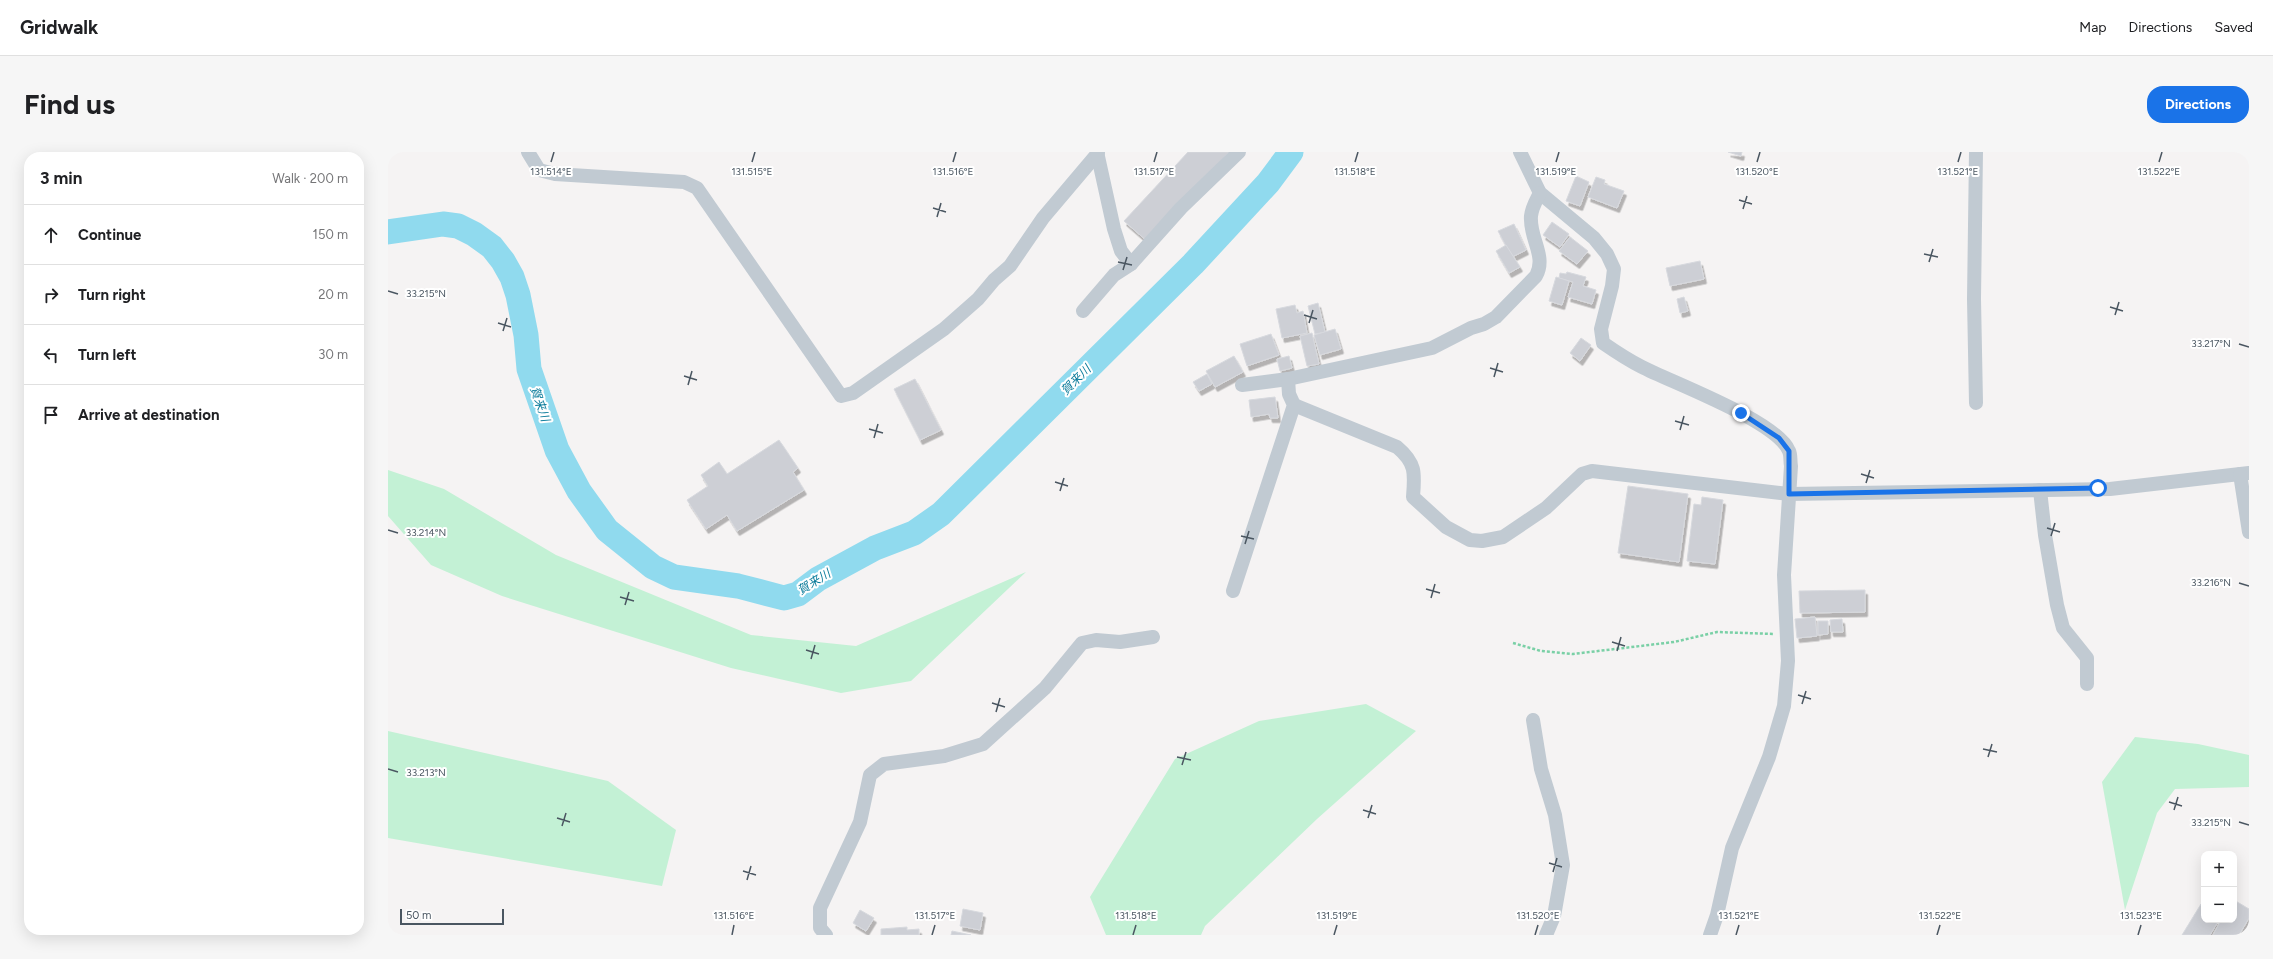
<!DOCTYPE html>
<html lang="en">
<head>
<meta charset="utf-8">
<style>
  body { margin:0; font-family:Figtree,"Noto Sans JP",sans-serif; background:#f6f6f6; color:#202124 }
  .controls { position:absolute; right:12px; bottom:12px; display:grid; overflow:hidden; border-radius:8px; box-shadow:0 4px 16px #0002 }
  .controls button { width:36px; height:36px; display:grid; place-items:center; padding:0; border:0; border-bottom:1px solid #e0e0e0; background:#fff; color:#202124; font:20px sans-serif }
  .scale { position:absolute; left:12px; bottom:10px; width:104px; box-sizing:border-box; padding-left:4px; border:2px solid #4a5661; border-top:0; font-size:11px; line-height:14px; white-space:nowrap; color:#4a5661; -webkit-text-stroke:3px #fff; paint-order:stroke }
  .stop { position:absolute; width:12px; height:12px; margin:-9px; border:3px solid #1a73e8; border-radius:50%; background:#fff }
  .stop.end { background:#1a73e8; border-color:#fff; box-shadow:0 1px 4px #0008 }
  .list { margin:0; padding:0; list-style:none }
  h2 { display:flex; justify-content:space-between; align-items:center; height:52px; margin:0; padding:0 16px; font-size:17px }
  h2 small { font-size:13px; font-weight:400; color:#757577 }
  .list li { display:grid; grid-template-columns:26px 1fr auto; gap:12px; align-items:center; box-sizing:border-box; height:60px; padding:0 16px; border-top:1px solid #e0e0e0 }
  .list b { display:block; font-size:15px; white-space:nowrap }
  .list em { font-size:13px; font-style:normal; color:#757577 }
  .icon { flex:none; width:22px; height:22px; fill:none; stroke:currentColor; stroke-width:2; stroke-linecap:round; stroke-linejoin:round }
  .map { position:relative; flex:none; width:1861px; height:783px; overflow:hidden; border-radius:16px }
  header { display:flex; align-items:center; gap:24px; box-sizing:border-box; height:56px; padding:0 20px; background:#fff; border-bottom:1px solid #e0e0e0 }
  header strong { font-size:19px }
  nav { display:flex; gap:22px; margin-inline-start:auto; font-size:14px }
  .intro { display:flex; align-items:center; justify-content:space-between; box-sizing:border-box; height:96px; padding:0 24px }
  h1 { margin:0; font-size:28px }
  .button { padding:10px 18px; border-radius:16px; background:#1a73e8; color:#fff; font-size:14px; font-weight:700 }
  main { display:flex; gap:24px; padding:0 24px }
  aside { flex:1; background:#fff; border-radius:16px; box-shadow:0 4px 16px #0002 }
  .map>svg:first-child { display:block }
  .green { fill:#c3f1d5 }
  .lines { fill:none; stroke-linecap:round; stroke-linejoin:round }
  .river { stroke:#90daee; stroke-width:25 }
  .building { fill:#cdcfd5; stroke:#d7d9de; filter:url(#shadow) }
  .path { stroke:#7ad0a6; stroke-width:2.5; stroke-dasharray:3 2; stroke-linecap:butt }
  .minor { stroke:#c1cad2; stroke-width:14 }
  .route { stroke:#1a73e8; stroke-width:5 }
  .ticks { fill:none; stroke:#4a5661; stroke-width:1.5 }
  .labels { text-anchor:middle; stroke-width:4; stroke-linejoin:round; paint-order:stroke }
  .water-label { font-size:12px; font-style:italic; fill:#0c7c9b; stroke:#fff }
  .ticks-label { font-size:10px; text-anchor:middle; fill:#4a5661; stroke:#fff; stroke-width:4; stroke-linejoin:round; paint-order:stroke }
</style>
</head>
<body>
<header>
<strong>Gridwalk</strong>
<nav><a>Map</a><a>Directions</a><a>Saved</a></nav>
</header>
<div class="intro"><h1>Find us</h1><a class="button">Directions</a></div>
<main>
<aside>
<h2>3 min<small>Walk · 200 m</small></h2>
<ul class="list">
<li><svg class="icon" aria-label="ahead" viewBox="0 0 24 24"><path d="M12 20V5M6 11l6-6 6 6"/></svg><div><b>Continue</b></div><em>150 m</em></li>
<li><svg class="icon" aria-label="right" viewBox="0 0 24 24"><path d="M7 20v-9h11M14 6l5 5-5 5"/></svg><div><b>Turn right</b></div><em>20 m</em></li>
<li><svg class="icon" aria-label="left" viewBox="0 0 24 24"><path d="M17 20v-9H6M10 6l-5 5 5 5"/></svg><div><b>Turn left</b></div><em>30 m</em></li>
<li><svg class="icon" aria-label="arrive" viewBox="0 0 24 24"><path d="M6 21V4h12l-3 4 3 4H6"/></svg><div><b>Arrive at destination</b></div></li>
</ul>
</aside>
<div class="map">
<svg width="1861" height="783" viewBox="0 0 1861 783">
  <defs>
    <filter id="shadow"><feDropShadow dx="2.5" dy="4.5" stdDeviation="0" flood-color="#0004"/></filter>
  </defs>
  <rect width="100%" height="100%" fill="#f5f3f3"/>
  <g class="green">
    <path d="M0,318L56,337L168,403L363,483L468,494L638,420L523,529L453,541L343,516L114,444L43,413L0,364Z"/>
    <path d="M978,552L1028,579L929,667L817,774L813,783H718L702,745L787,607L871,569Z"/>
    <path d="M0,579L220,629L288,678L274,734L0,686Z"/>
    <path d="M1747,585L1810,592L1861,603V635L1787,637L1769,661L1737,758L1714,630Z"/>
  </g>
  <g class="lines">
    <path class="river" d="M0,80L55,72L70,74L86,82L104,95L115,109L124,125L130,143L138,183L141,217L169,298L191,339L219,378L265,415L286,425L350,434L396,446L410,442L430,427L487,396L526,381L553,362L805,112L880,31L903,0"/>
  </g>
  <g class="building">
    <path d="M800,0H841L759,89L736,69Z"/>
    <path d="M1340,0H1354L1353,4Z"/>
    <path d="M1188,24L1201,30L1192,54L1178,49Z"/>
    <path d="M1208,25L1217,28L1216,32L1236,39L1229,56L1200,45Z"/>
    <path d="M1164,70L1181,82L1172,95L1155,83Z"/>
    <path d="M1126,72L1138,98L1124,105L1110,79Z"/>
    <path d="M1182,85L1200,99L1189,112L1171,99Z"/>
    <path d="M1118,93L1132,115L1121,121L1108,99Z"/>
    <path d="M1312,109L1316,127L1282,134L1278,116Z"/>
    <path d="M1179,120L1198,125L1195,134L1208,138L1204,152L1180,145L1185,130L1171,126L1172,121L1178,122Z"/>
    <path d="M1168,125L1181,129L1174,153L1161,149Z"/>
    <path d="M1296,145L1300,159L1292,161L1289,147Z"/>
    <path d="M930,151L937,180L927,182L920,154Z"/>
    <path d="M907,153L909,161L915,159L919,181L894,186L888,157Z"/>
    <path d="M947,177L953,197L932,203L926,183Z"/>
    <path d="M924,181L931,212L919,214L912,184Z"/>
    <path d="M883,182L891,203L859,214L852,192Z"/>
    <path d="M1193,186L1203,193L1192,209L1182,201Z"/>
    <path d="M846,204L855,220L827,235L818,219Z"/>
    <path d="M901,204L904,216L892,219L889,207Z"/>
    <path d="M819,222L824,232L811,239L805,230Z"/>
    <path d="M527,227L553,278L532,288L506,237Z"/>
    <path d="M887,245L890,266H882L881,262L863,265L861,248Z"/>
    <path d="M391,288L410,316L405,320L416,338L349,379L339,363L318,377L299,348L320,334L313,323L331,310L339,322Z"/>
    <path d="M1240,334L1300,342L1291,410L1230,401Z"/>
    <path d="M1314,345L1335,348L1327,412L1299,409L1306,352L1313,353Z"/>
    <path d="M1477,438V460L1412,461L1411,439Z"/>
    <path d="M1427,465L1429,484L1409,486L1407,467Z"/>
    <path d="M1454,467L1455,480H1443L1442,468Z"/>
    <path d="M1430,469H1440V482L1430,483Z"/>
    <path d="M1846,748L1861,757V766L1851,783H1825L1833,768H1846Z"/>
    <path d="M1813,752L1816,754V768H1831L1822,783H1794Z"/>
    <path d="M575,757L595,761L592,778L572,774Z"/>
    <path d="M472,758L486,766L478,779L465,771Z"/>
    <path d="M519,775V778L531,777V783H493V777Z"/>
    <path d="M564,779L583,783H563Z"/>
  </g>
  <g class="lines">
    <path class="path" d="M1125,491L1153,499L1185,502L1286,490L1329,480L1386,482"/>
    <g class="minor">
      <path d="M140,0L151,18L167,22L296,30L309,36L453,244L465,241L556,177L590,147L606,128L622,114L655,66L710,1"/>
      <path d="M709,0L726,77L733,99L743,112"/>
      <path d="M1132,0L1152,41L1206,86L1219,102L1226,117L1224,134L1213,177L1215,191C1228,200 1240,208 1254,215C1285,231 1389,269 1401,299C1403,303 1402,309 1403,314L1396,423L1400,509L1396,554L1381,605L1344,696L1329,763L1322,783"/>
      <path d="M695,159L726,123L743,112L793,56L851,0"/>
      <path d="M854,233L900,227L1044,196L1083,176L1096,172L1108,165L1148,124C1159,104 1141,86 1143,64C1144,55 1148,49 1152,41"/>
      <path d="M1588,251L1586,147L1588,0"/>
      <path d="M906,253L1009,295C1028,311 1027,321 1025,345L1058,375L1082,388L1094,389L1115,385L1158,356L1194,322L1204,319L1401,342L1722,337L1861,321"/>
      <path d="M1852,322L1861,380"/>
      <path d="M1652,338L1657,383L1669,453L1675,476L1699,506V532"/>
      <path d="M845,439L906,253L901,242L900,227"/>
      <path d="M1145,568L1153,617L1167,663L1175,713L1166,764L1158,783"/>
      <path d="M438,783L432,776V756L472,670L482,623L496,612L556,604L595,592L657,536L694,491L708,488L732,490L765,485"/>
    </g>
  </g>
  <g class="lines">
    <path class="route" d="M1353,261L1391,286L1401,299V342L1710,336"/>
  </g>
  <path class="ticks" d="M163,10L166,0M364,10L367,0M565,10L568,0M766,10L769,0M967,10L970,0M1168,10L1171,0M1369,10L1372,0M1570,10L1573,0M1771,10L1774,0M1351,48L1364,52M545,56L558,60M1355,57L1359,44M549,65L553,51M1536,102L1550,105M730,110L744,113M1541,110L1545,97M735,118L739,105M0,139L10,142M1722,155L1735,159M916,163L929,167M1727,163L1731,150M110,171L123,175M921,171L925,158M115,179L119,166M1851,192L1861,195M1102,216L1115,220M296,224L309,228M1106,225L1110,211M300,233L304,219M1287,269L1301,273M481,277L495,281M1292,278L1296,264M486,286L490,272M1473,322L1486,326M667,330L680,334M1478,331L1482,318M672,339L676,326M1659,376L1672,380M0,378L10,381M853,384L866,387M1663,384L1667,371M857,392L861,379M1851,431L1861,434M1038,437L1052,441M232,445L246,449M1043,446L1047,432M237,453L241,440M1224,490L1237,494M418,498L431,502M1229,499L1233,485M423,507L427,493M1410,543L1423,547M604,551L617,555M1414,552L1418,539M608,560L612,546M1595,597L1609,600M789,605L803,608M1600,605L1604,592M794,613L798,600M0,617L10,620M1781,650L1794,654M975,658L988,662M1786,658L1790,645M169,666L182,670M980,666L984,653M1851,670L1861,673M174,674L178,661M1161,711L1174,715M355,719L368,723M1165,720L1169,706M359,728L363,714M344,783L346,773M544,783L547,773M745,783L748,773M946,783L949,773M1147,783L1150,773M1348,783L1351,773M1549,783L1552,773M1750,783L1753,773"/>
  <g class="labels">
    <g class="water-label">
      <text transform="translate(688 228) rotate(-45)" y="4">賀来川</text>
      <text transform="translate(152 252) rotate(71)" y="4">賀来川</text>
      <text transform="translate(426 430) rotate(-32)" y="4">賀来川</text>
    </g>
  </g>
  <g class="ticks-label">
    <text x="163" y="23">131.514°E</text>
    <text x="364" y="23">131.515°E</text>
    <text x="565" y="23">131.516°E</text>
    <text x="766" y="23">131.517°E</text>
    <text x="967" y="23">131.518°E</text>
    <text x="1168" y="23">131.519°E</text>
    <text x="1369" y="23">131.520°E</text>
    <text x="1570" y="23">131.521°E</text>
    <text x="1771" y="23">131.522°E</text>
    <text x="38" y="145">33.215°N</text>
    <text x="1823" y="195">33.217°N</text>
    <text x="38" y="384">33.214°N</text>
    <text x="1823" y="434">33.216°N</text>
    <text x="38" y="624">33.213°N</text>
    <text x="1823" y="674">33.215°N</text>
    <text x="346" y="767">131.516°E</text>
    <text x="547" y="767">131.517°E</text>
    <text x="748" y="767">131.518°E</text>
    <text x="949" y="767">131.519°E</text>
    <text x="1150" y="767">131.520°E</text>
    <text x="1351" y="767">131.521°E</text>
    <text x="1552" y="767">131.522°E</text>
    <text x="1753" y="767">131.523°E</text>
  </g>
</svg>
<div class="controls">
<button>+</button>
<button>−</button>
</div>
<div class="scale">50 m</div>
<div class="stop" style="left:1710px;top:336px"></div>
<div class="stop end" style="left:1353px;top:261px"></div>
</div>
</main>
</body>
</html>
